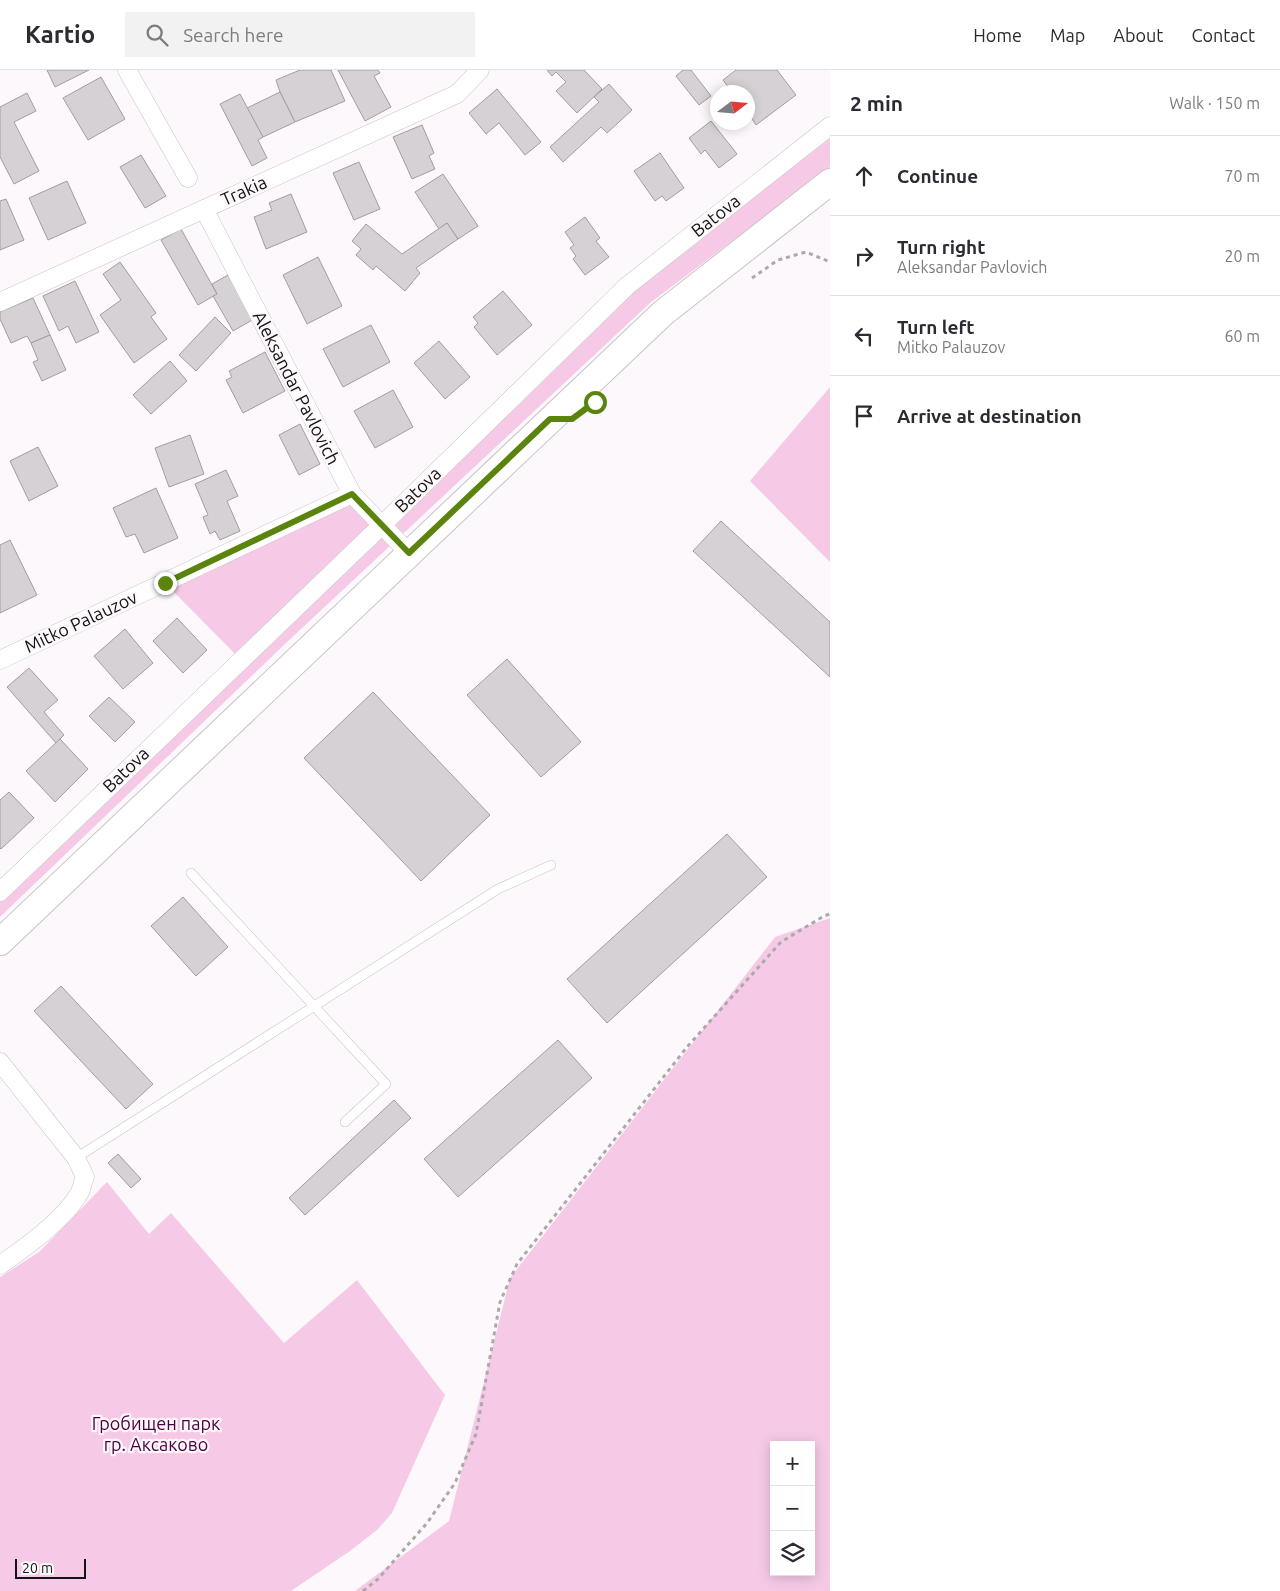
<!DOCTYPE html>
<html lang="en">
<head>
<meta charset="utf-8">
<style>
  body { margin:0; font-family:Ubuntu,sans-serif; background:#f2f2f3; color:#2b2b33 }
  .controls { position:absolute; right:15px; bottom:15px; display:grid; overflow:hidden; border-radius:0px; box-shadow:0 2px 12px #0003 }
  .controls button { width:45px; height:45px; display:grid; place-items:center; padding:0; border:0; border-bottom:1px solid #e1e1e2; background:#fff; color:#2b2b33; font:25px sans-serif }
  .compass { position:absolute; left:710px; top:15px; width:45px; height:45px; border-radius:50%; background:#fff; box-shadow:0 2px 12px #0003; rotate:74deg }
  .scale { position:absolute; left:15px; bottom:12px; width:71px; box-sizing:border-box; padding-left:5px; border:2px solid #151414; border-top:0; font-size:14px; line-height:18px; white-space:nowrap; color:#151414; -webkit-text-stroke:4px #fdf8fb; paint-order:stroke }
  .stop { position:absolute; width:15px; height:15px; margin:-11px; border:4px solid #5a840e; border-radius:50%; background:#fff }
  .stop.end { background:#5a840e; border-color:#fff; box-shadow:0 1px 5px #0008 }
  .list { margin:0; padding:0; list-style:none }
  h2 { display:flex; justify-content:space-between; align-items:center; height:65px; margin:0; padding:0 20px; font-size:21px }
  h2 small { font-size:16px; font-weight:400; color:#7c7c81 }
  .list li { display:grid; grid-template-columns:32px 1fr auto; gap:15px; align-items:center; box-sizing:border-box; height:80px; padding:0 20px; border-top:1px solid #e1e1e2 }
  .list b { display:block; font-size:19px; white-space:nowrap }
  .list p { margin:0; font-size:16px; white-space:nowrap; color:#7c7c81 }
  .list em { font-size:16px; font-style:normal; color:#7c7c81 }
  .icon { flex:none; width:28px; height:28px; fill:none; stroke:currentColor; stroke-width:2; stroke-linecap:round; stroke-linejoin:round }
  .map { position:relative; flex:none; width:830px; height:1521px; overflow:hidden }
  header { display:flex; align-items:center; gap:30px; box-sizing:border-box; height:70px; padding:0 25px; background:#fff; border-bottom:1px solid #e1e1e2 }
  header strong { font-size:24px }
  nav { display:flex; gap:28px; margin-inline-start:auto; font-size:18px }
  .search { width:350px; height:45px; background:#f2f2f3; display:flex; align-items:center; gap:12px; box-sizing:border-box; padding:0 18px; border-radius:0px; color:#7c7c81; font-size:19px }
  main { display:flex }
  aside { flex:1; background:#fff }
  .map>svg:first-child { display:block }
  .green { fill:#f6cae7; fill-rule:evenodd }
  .building { fill:#d5d1d4; stroke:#a29ea0 }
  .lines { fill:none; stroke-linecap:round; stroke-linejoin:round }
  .service-casing { stroke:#c8c4c7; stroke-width:10 }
  .minor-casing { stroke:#c8c4c7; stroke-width:19 }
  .secondary-casing { stroke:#c8c4c7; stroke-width:28 }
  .path { stroke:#ada9ab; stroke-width:3; stroke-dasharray:4 4; stroke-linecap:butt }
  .service { stroke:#fff; stroke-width:9 }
  .minor { stroke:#fff; stroke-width:18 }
  .secondary { stroke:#fff; stroke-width:26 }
  .route { stroke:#5a840e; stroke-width:6 }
  .labels { text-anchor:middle; stroke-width:4.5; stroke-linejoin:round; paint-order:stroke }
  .street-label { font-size:18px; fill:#151414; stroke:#fdf8fb }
  .park-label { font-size:18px; fill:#4e003e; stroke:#fdf8fb }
</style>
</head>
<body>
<header>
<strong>Kartio</strong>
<div class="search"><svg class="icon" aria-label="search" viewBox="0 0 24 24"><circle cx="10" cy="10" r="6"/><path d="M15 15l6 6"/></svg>Search here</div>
<nav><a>Home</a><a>Map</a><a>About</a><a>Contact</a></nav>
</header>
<main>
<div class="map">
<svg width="830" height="1521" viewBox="0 0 830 1521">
  <rect width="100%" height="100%" fill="#fdf8fb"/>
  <g class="green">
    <path d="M830,56V97L650,233L285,574L0,847V821L241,590L165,513L352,424L382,455L627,216Z"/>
    <path d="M830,317V492L750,411Z"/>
    <path d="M830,848V1521H355L449,1451L510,1208L775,867ZM774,1375H811V1502H774Z"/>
    <path d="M107,1112L149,1164L171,1143L284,1273L357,1210L445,1325L392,1443L377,1460L350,1481L291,1521H0V1207L39,1182Z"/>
  </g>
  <g class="building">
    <path d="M47,0H89L55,17Z"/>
    <path d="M300,0H331L345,31L295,52L280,22L276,10Z"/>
    <path d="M338,0H378L380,3L374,6L391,37L365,51Z"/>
    <path d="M547,0H584L602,19L577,43L556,21L566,12L556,2L552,6Z"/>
    <path d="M683,0H691L711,26L699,35L676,6Z"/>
    <path d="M736,0H777L796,25L756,55L748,43V22H732L723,10Z"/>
    <path d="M101,7L125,49L88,70L63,28Z"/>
    <path d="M609,14L632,40L607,63L601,57L563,92L550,77L599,32L594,27Z"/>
    <path d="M497,19L541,72L525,85L499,53L486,64L469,43Z"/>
    <path d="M280,22L295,52L263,67L247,38Z"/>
    <path d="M27,23L36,41L14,52L39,101L14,114L0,87V37Z"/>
    <path d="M240,24L263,67L258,70L267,88L252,96L220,34Z"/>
    <path d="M711,51L737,84L719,98L705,80L701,84L689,68Z"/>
    <path d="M422,55L434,83L429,86L435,99L412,109L393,67Z"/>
    <path d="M660,83L684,118L666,131L662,126L655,131L634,101Z"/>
    <path d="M141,85L166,126L145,138L120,97Z"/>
    <path d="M359,92L380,139L354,150L333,103Z"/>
    <path d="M443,104L478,156L458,169L447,153L439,159L415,122Z"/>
    <path d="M67,111L86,153L48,170L29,128Z"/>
    <path d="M291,124L307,162L266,179L254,147L272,140L269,133Z"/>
    <path d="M6,129L24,170L0,180V131Z"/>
    <path d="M585,147L600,168L596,171L609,187L585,205L573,189L576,186L570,178L574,175L565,162Z"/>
    <path d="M447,153L458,169L416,198L420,203L405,221L376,196L373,200L356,185L361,179L352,171L366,154L402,184Z"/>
    <path d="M181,159L217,224L198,235L161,170Z"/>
    <path d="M318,187L342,236L307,254L283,205Z"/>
    <path d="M120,192L156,243L151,247L167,269L134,293L100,245L121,230L103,204Z"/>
    <path d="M228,205L254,249L233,261L213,226L217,224L212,214Z"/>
    <path d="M75,211L99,262L76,273L68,256L59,261L43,226Z"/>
    <path d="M503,221L532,255L497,285L474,257L478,253L473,247Z"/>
    <path d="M33,228L50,265L31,273L27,266L11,273L0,249V242Z"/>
    <path d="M215,247L231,263L196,301L179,285Z"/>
    <path d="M371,255L390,292L343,317L323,279Z"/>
    <path d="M50,265L66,300L42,311L33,292L38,290L31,273Z"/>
    <path d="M439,271L470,307L445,329L414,293Z"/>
    <path d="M265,282L285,321L243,343L226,310L232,307L229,301Z"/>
    <path d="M170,291L187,311L151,344L133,325Z"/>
    <path d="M393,320L413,357L375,378L354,341Z"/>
    <path d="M300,354L320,394L299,405L279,365Z"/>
    <path d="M190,365L204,404L169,417L155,378Z"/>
    <path d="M38,377L58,416L29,431L10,391Z"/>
    <path d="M226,400L238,426L227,431L240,461L220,470L215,461L210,464L203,447L208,445L195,414Z"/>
    <path d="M156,418L178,468L144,483L135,464L126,467L113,438Z"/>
    <path d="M721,451L830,552V607L693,481Z"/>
    <path d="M10,470L37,525L0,543V475Z"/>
    <path d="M177,548L207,580L183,603L153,571Z"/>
    <path d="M125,559L153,593L123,619L94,586Z"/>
    <path d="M507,589L581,672L541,707L467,625Z"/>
    <path d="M29,598L58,630L44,642L64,665L56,673L7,617Z"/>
    <path d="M373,622L490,745L421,811L304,688Z"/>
    <path d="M109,627L135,652L115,672L89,646Z"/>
    <path d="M60,669L88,699L55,732L26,701Z"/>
    <path d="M9,722L34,748L1,779L0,778V730Z"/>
    <path d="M727,764L767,807L607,953L567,909Z"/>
    <path d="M183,827L228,877L196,906L151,856Z"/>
    <path d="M61,916L153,1014L126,1039L34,941Z"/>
    <path d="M558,970L592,1008L458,1127L424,1089Z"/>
    <path d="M394,1030L411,1048L305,1145L289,1128Z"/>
    <path d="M118,1084L141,1109L131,1118L108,1093Z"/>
  </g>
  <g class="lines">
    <defs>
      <g id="service">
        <path d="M191,803L386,1014L345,1052"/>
        <path d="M76,1088L498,819L551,795"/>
      </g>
      <g id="minor">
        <path d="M127,0L188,108"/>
        <path d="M204,139L352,424L409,483"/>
        <path d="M0,232L457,24L480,0"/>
        <path d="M0,590L352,424"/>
        <path d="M0,822L382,455L627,216L830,56"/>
        <path d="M0,992L76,1088L85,1107C83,1112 82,1117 80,1122C66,1148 25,1178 0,1195"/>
      </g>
      <path id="secondary" d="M0,872L663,243L830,112"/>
    </defs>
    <use href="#service" class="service-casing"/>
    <use href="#minor" class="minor-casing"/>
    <use href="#secondary" class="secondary-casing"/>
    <g class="path">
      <path d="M752,208L778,190L806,182L830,192"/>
      <path d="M363,1521L378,1509L427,1453L455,1413L476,1364L500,1232L517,1194L687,977L781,872L824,846L830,844"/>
    </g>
    <use href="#service" class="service"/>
    <use href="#minor" class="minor"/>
    <use href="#secondary" class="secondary"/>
  </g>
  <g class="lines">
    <path class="route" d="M165,513L352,424L409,483L550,349H572L595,332"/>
  </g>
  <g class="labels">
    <g class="street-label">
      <text transform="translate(244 121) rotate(-24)" y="6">Trakia</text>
      <text transform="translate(716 146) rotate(-38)" y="6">Batova</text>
      <text transform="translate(296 318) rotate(63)" y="6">Aleksandar Pavlovich</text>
      <text transform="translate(418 420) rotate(-44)" y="6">Batova</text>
      <text transform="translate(81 552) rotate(-25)" y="6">Mitko Palauzov</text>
      <text transform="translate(126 700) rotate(-44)" y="6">Batova</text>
    </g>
    <g class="park-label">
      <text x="156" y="1360">Гробищен парк<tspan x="156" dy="21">гр. Аксаково</tspan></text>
    </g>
  </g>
</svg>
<div class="controls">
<button>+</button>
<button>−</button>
<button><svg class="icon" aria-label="layers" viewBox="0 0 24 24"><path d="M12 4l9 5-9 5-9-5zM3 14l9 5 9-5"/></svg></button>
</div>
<svg class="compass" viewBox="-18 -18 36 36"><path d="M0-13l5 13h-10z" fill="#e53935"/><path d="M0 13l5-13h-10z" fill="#7c7c81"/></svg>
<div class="scale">20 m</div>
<div class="stop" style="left:595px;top:332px"></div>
<div class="stop end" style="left:165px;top:513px"></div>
</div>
<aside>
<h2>2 min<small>Walk · 150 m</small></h2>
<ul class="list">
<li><svg class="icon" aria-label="ahead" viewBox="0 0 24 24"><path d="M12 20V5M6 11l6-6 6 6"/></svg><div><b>Continue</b></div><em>70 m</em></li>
<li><svg class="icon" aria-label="right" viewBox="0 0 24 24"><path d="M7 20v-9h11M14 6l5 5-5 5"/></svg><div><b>Turn right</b><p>Aleksandar Pavlovich</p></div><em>20 m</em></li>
<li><svg class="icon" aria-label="left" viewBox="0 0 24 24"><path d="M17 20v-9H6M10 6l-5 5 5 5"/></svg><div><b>Turn left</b><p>Mitko Palauzov</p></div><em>60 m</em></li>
<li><svg class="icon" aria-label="arrive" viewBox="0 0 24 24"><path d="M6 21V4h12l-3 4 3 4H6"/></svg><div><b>Arrive at destination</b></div></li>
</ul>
</aside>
</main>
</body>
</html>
